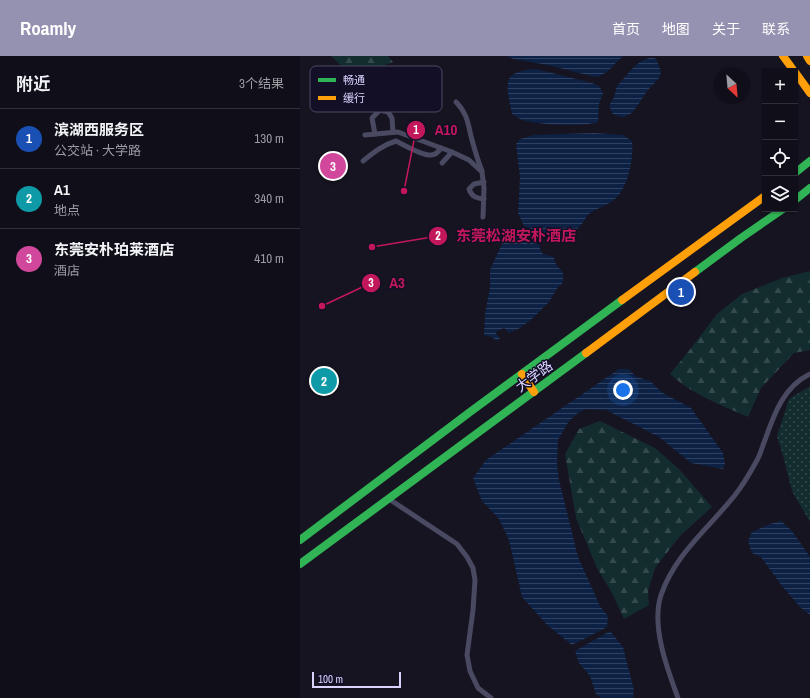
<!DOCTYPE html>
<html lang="zh">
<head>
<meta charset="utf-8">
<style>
  body { margin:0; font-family:"Archivo Narrow","Noto Sans SC",sans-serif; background:#1e1d26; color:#f1f3f6 }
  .controls { position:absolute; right:12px; top:12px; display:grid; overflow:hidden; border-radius:0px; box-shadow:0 1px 3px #0004 }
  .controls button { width:36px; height:36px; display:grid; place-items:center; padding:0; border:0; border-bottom:1px solid #302f38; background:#100f19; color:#f1f3f6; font:20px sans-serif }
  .compass { position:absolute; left:414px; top:12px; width:36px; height:36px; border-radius:50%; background:#100f19; box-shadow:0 1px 3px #0004; rotate:154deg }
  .scale { position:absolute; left:12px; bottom:10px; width:89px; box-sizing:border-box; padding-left:4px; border:2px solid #d9d4ff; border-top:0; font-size:11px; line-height:14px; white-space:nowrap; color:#d9d4ff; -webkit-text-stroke:3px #130f26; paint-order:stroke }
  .you { position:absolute; left:323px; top:334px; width:14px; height:14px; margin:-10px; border:3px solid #fff; border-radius:50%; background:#1a73e8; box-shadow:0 0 0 6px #1a73e833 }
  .badge { display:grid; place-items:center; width:26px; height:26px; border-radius:50%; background:#9591b1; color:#fff; font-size:13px; font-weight:700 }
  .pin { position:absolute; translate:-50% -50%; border:2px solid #fff; box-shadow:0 1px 4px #0006 }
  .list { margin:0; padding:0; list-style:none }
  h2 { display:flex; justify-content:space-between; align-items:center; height:52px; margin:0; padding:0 16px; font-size:17px }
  h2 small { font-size:13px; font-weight:400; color:#9c9ca2 }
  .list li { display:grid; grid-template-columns:26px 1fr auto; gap:12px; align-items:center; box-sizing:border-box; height:60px; padding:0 16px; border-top:1px solid #302f38 }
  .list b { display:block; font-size:15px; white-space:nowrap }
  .list p { margin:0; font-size:13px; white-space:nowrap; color:#9c9ca2 }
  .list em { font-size:13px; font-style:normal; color:#9c9ca2 }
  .icon { flex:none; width:22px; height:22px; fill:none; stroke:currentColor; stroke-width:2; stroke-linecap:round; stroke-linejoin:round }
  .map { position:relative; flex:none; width:510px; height:642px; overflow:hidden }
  header { display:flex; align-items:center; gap:24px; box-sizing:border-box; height:56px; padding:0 20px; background:#9591b1; color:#fff }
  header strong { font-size:19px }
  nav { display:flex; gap:22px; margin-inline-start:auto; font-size:14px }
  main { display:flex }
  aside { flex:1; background:#100f19 }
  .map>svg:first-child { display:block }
  .grass { fill:url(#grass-dots) }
  .forest { fill:url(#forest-firs) }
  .water { fill:url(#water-rules) }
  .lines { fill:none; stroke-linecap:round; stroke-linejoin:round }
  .street { stroke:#4a4962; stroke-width:5 }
  .fast { stroke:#30b455; stroke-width:8 }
  .slow { stroke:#ff9f0a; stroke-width:8 }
  .labels { text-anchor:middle; stroke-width:3; stroke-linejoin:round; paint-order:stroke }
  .street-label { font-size:14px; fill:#d9d4ff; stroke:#130f26 }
  .key { fill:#130f26; stroke:#4e4a67; stroke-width:1 }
  .key-label { font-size:11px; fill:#d9d4ff }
  .leader { fill:none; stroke:#c2185b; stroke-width:1.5 }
  .callout-dot { fill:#c2185b; stroke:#130f26; stroke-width:1.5 }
  .mark-label { font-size:12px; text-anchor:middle; font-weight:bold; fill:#fff }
  .callout-label { font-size:15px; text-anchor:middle; font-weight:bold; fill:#c2185b; stroke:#130f26; stroke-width:3; stroke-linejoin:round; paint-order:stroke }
</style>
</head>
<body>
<header>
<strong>Roamly</strong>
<nav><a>首页</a><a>地图</a><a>关于</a><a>联系</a></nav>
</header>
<main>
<aside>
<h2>附近<small>3个结果</small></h2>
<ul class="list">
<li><span class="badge" style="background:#1a4fb4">1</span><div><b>滨湖西服务区</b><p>公交站 · 大学路</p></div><em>130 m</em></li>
<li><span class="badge" style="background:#0f9aa8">2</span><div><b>A1</b><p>地点</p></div><em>340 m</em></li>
<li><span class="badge" style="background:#d1479c">3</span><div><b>东莞安朴珀莱酒店</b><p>酒店</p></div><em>410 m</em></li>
</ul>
</aside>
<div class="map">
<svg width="510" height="642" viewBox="0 0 510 642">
  <defs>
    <pattern id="grass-dots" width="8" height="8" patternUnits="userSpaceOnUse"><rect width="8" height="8" fill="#132c2d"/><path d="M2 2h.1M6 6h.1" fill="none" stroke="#354a4c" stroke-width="1.8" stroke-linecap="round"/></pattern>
    <pattern id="forest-firs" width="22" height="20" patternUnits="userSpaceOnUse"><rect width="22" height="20" fill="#132c2d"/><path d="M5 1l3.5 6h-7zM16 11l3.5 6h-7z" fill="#354a4c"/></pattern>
    <pattern id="water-rules" width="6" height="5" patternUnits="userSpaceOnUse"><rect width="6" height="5" fill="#0d2144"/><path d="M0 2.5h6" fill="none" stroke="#304060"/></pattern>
  </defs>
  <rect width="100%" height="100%" fill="#161421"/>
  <path class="grass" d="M510,330V466L492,435L482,396L477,380L489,343Z"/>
  <g class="forest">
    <path d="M31,0H88L93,6L72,14L55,23Z"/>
    <path d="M510,215V294L494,297L461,332L448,361C421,349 391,338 370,318L388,296L417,258L442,238L482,222Z"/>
    <path d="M300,365L355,392L379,413L412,451L380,480L355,512L348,535L349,549L324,563L312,537L297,512L276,462L265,398L279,373Z"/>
  </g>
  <g class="water">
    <path d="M207,0H324C313,7 309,19 295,21L248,9L213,3Z"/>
    <path d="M349,2H355C358,7 362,14 360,20C358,25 352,29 348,34C338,46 332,69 313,58L309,50L314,41L317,30L333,12L341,5Z"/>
    <path d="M236,13L292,27L299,30L303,37L299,48L298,66C283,71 238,69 223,64C219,63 216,60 212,58C207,30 199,15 236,13Z"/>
    <path d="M294,77L323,79L332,85C334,101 328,133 315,143C307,150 296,152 288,159C285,162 284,166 281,169C276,175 267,180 260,180C248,181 235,174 224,170L218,157L220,121L216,88L220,83L234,79Z"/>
    <path d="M207,177L227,186L230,185L240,189V193L243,198L254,201C256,216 267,211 262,228L258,231L249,246L233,262L220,272L209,277L204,272L197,275L196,278L200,282L197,285L192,281L184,279L185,259L190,231V214Z"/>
    <path d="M319,313H328L337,321L350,325L363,337L391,352L423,397L425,408L423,413L391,407L359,381L306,354L286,353L278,357L269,365L258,384L257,408L259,424L278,501L300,550L308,560L307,571L272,589L247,569L222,541L209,484L199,463L182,445L173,422L186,404Z"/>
    <path d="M481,465L492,475L510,501V559L500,551L482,530L461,501L452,497L448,485L452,476L470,468Z"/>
    <path d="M310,575L323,591L334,634L333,642H301L296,638L290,620L279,607L275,595Z"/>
  </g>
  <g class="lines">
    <g class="street">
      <path d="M156,46C168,58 168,69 172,84C175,95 178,105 182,115"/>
      <path d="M75,78L72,62L80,54L88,56L92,62L93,76"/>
      <path d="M65,79L98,76L152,96L169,104L182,116L184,132L183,161"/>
      <path d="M63,105C74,96 83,89 96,85C104,89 123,100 131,99C135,99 139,95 141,92"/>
      <path d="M142,107L152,96"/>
      <path d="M184,126L174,128L169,133C172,141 176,142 184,143"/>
      <path d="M89,443L157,488L167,501L173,512L175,524L173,554L167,599L170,615L178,632L191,642"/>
      <path d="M378,642C367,612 351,570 361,539C375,498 409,472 435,439C443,429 450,417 456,406C460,400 462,391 465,384C474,358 484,330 510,318"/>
    </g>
    <g class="fast">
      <path d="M495,117L510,105"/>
      <path d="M495,144L510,132"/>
      <path d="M395,216L441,182L483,153"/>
      <path d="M0,484L170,356L322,244"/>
      <path d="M0,508L286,297"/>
    </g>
    <g class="slow">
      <path d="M483,0L494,15"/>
      <path d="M507,0L510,5"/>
      <path d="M495,16L510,37"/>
      <path d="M322,244L465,140"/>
      <path d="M286,297L395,216"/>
      <path d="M222,318L234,336"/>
    </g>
  </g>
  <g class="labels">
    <g class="street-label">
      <text transform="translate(234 320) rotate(-36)" y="5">大学路</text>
    </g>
  </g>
  <rect x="10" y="10" width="132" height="46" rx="6" class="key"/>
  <rect x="18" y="22" width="18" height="4" fill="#30b455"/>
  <rect x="18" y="40" width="18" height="4" fill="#ff9f0a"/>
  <g class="key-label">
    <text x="43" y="28">畅通</text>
    <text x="43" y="46">缓行</text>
  </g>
  <path class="leader" d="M104 135L116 74M72 191L138 180M22 250L71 227"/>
  <g class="callout-dot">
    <circle cx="104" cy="135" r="4"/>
    <circle cx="72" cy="191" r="4"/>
    <circle cx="22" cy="250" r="4"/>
    <circle cx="116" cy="74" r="10"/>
    <circle cx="138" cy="180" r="10"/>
    <circle cx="71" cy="227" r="10"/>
  </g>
  <g class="mark-label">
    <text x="116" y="78">1</text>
    <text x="138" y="184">2</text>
    <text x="71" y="231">3</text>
  </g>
  <g class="callout-label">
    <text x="146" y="79">A10</text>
    <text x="216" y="185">东莞松湖安朴酒店</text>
    <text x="97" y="232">A3</text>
  </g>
</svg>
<div class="controls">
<button>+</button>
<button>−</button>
<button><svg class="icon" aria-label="locate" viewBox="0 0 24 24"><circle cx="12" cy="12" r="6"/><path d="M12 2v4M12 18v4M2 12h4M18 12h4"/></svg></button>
<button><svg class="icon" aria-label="layers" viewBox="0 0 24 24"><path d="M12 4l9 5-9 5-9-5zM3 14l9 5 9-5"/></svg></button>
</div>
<svg class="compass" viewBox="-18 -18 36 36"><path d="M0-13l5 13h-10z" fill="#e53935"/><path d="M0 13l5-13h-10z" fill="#9c9ca2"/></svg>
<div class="scale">100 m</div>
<div class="you"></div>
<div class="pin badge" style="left:381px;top:236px;background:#1a4fb4">1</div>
<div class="pin badge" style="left:24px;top:325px;background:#0f9aa8">2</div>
<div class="pin badge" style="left:33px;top:110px;background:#d1479c">3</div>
</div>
</main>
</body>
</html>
